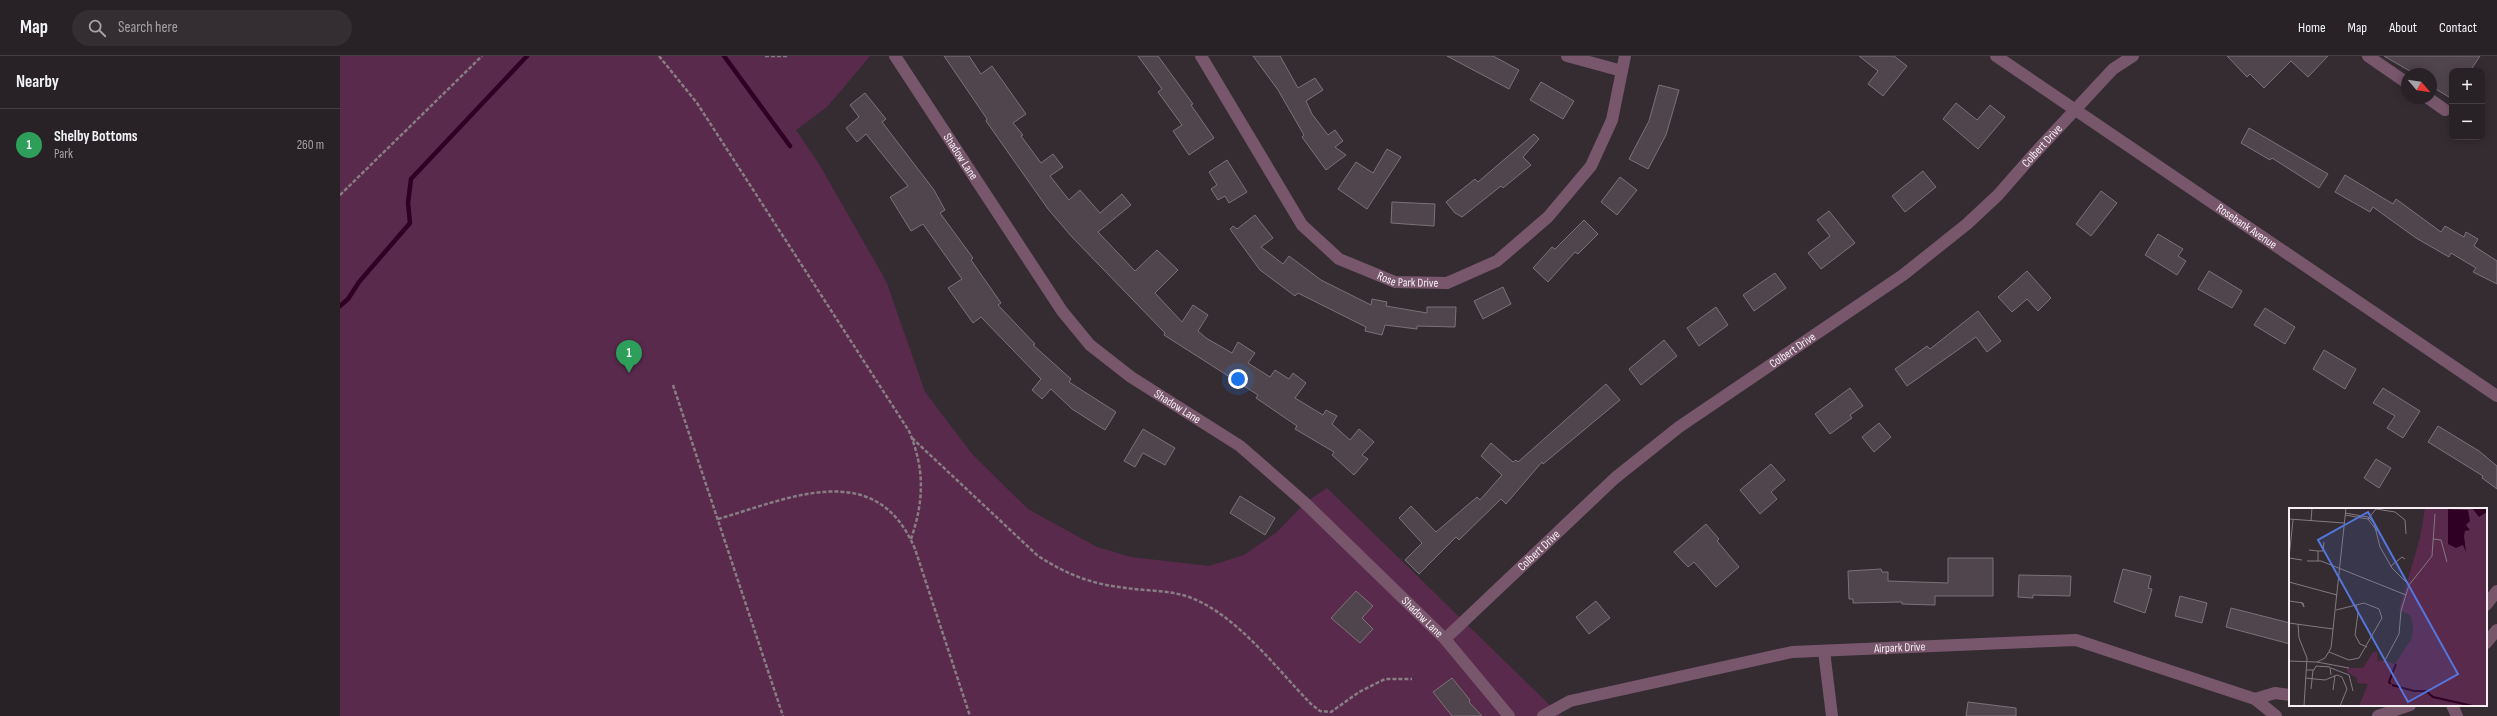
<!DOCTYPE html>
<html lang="en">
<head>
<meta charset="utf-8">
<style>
  body { margin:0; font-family:"Sofia Sans Condensed",sans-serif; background:#342e32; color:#f1f3f6 }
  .controls { position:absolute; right:12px; top:12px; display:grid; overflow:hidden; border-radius:8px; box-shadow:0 2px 10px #0003 }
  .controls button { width:36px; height:36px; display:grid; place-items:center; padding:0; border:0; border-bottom:1px solid #443e43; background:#282126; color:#f1f3f6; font:20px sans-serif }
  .compass { position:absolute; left:2061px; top:12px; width:36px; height:36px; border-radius:50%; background:#282126; box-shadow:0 2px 10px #0003; rotate:119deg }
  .you { position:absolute; left:898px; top:323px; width:14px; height:14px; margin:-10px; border:3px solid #fff; border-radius:50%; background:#1a73e8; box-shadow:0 0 0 6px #1a73e833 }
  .badge { display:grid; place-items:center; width:26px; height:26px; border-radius:50%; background:#91cd3f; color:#fff; font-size:13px; font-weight:700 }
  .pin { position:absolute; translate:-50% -33px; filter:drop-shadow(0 1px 2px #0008) }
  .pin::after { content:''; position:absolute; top:21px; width:14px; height:12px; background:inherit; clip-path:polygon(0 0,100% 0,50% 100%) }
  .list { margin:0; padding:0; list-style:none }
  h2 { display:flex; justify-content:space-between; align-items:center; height:52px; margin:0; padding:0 16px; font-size:17px }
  h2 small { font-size:13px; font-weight:400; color:#a5a3a7 }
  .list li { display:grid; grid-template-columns:26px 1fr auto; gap:12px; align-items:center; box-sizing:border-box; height:72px; padding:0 16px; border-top:1px solid #443e43 }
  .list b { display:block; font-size:15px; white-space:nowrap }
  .list p { margin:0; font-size:13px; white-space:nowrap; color:#a5a3a7 }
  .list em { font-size:13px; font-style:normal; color:#a5a3a7 }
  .icon { flex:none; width:22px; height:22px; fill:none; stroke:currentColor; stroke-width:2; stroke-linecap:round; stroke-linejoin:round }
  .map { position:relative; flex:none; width:2157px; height:660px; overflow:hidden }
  header { display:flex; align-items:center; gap:24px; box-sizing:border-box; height:56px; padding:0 20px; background:#282126; border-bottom:1px solid #443e43 }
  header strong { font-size:19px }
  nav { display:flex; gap:22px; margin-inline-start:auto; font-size:14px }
  .search { width:280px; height:36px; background:#342e32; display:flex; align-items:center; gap:10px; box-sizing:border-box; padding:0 14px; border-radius:22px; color:#a5a3a7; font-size:15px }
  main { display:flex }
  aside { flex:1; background:#282126 }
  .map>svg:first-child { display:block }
  .green { fill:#5a2a4c }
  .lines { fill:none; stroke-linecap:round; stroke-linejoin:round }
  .stream { stroke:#2f0024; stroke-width:4.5 }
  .building { fill:#50454c; stroke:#7c7178 }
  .path { stroke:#867e83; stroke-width:2.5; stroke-dasharray:4 2; stroke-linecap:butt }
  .minor { stroke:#78576d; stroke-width:12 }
  .labels { text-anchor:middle; stroke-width:3.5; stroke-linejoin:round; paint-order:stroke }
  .street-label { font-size:12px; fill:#f5eff3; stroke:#2b2228 }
  .inset-river { fill:none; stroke:#2f0024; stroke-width:2 }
  .inset-road { fill:none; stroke:#827a7f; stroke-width:1 }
  .view { fill:#5376df; fill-opacity:0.15; stroke:#5376df; stroke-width:2 }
  .inset-edge { fill:none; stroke:#f5eff3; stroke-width:2 }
</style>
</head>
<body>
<header>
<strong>Map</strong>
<div class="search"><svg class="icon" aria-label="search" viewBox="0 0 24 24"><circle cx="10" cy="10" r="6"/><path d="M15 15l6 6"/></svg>Search here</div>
<nav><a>Home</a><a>Map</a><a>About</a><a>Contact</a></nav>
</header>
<main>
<aside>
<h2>Nearby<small></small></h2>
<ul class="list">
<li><span class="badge" style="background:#2e9e5b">1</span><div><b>Shelby Bottoms</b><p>Park</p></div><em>260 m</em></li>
</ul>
</aside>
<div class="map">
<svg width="2157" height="660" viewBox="0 0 2157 660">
  <rect width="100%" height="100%" fill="#352c32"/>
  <path class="green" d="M0,0H530L487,51L456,74L479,108L546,225L585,336L633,399L688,453L757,491L791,501L869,510L904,499L937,476L965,447L987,432L1221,660H0Z"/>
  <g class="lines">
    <g class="stream">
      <path d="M384,0L450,90"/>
      <path d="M0,250L8,243L19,226L70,167L68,147L71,123L187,0"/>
    </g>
  </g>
  <g class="building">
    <path d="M604,0H629L641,18L652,10L686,58L673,67L683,79L681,80L701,107L713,98L723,111L710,120L729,144L740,134L760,157L782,138L791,149L758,176L795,215L817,194L838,214L815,237L842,266L853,249L868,259L858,275L866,282L892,297L898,286L915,297L908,307L930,321L935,314L949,323L953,317L966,327L955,342L983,359L986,354L997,360L992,368L1010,384L1019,373L1034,386L1022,399L1028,403L1014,419L992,399L994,396L955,373L957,370L916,342L918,339L824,279L825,277L732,181L708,153L646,65L647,63Z"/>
    <path d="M798,0H818L853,48L851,49L874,82L849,99L833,75L842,69L818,36L822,33Z"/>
    <path d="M913,0H940L958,32L975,22L983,34L966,45L972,58L988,79L995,74L1003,85L995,91L1006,99L986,114L962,81L964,79L938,34Z"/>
    <path d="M1107,0H1153L1179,14L1169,33Z"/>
    <path d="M1519,0H1554L1567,10L1543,40L1528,28L1538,15Z"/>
    <path d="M1887,0H1988L1968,21L1951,5L1924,32L1910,18L1907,21Z"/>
    <path d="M2044,0H2140L2130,15H2112V43L2091,30V18H2075Z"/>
    <path d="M1201,26L1234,45L1223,63L1190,44Z"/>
    <path d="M1319,29L1339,34L1326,79L1308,113L1289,103L1309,65Z"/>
    <path d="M525,37L546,63L542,66L594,134L605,154L600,157L633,202L631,204L661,247L658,249L695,288L693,289L731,323L729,326L776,356L765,374L732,353L711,333L702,343L692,334L701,323L641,261L633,267L608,232L622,223L583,168L571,175L550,141L568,130L526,78L517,86L506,72L519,61L510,49Z"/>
    <path d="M1616,47L1637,64L1650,49L1665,61L1638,93L1603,63Z"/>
    <path d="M1909,72L1988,118L1979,132L1932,102L1930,104L1901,87Z"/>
    <path d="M1194,78L1199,83L1183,101L1191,109L1163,132L1161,130L1122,161L1115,157L1106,146L1135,123L1138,126Z"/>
    <path d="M1047,93L1061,101L1027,153L998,133L1016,106L1033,117Z"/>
    <path d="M887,104L907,136L889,147L885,140L878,144L871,133L877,129L869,116Z"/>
    <path d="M1583,115L1596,131L1565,156L1552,140Z"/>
    <path d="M2005,119L2053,148L2056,143L2101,176L2105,170L2124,181L2126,176L2138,183L2134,190L2157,205V228L2133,216L2136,212L2111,197L2109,201L2076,182L2033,151L2030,156L1995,136Z"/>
    <path d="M1280,121L1297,134L1277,159L1261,146Z"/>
    <path d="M1761,135L1777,147L1751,180L1736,168Z"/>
    <path d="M1052,146L1095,148L1094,170L1051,167Z"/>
    <path d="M1489,155L1515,187L1481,213L1468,197L1490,180L1477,164Z"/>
    <path d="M915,159L933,182L921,191L943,208L949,200L981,224L1031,249L1032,243L1047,246L1046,250L1087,257V251H1116L1115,271L1077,270V273L1045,269L1042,279L1025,275L1026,271L958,237L955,240L920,214L890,173L893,170L897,173Z"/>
    <path d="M1244,164L1258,178L1238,198L1235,196L1208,226L1193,212L1212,191L1215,193Z"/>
    <path d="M1818,178L1843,193L1838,200L1846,205L1837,219L1805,199Z"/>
    <path d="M1687,215L1711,242L1698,255L1687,243L1672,256L1658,241Z"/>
    <path d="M1869,215L1902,235L1892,252L1858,233Z"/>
    <path d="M1435,217L1446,232L1414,255L1403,239Z"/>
    <path d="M1163,231L1171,248L1143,263L1134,245Z"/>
    <path d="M1376,251L1388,269L1359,290L1347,272Z"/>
    <path d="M1925,252L1955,271L1945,288L1914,269Z"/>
    <path d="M1638,255L1661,285L1647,296L1636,281L1567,330L1555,313L1587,290L1590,293Z"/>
    <path d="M1324,284L1337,300L1301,329L1289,313Z"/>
    <path d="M1984,294L2016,313L2005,333L1973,313Z"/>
    <path d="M1266,328L1280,344L1203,408L1202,406L1166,448L1161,443L1119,484L1116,481L1079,518L1065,504L1082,487L1059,462L1071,450L1096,476L1137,441L1140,444L1162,419L1141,400L1151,387L1173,406L1176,404L1178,406Z"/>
    <path d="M1510,332L1523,350L1510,359L1512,362L1490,378L1475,358Z"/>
    <path d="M2043,332L2080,355L2063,382L2047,372L2055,360L2033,347Z"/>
    <path d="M1539,367L1551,381L1534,396L1522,381Z"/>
    <path d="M2098,370L2139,395L2157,410V433L2142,422L2143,420L2088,386Z"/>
    <path d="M803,373L835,392L825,409L803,397L795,411L784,405Z"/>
    <path d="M2036,403L2051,412L2039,432L2024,422Z"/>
    <path d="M1431,408L1445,424L1431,436L1437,443L1420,458L1400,434Z"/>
    <path d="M900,440L935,462L925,479L890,457Z"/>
    <path d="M1366,468L1379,483L1377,485L1399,511L1376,531L1354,506L1348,511L1334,496Z"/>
    <path d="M1608,502H1653V540H1595V549L1562,548V546L1513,547V543H1509L1508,515L1541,513L1542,516H1548V525L1608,527Z"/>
    <path d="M1783,513L1811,520L1808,532L1812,533L1805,557L1774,546Z"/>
    <path d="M1679,519L1731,520L1730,540L1693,539V542L1678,541Z"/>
    <path d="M1016,535L1033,550L1022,562L1033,573L1020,587L991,562Z"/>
    <path d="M1840,540L1867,547L1862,567L1835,560Z"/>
    <path d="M1256,545L1270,562L1249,578L1236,561Z"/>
    <path d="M1891,552L1950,567V588L1886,571Z"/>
    <path d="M1112,622L1130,644L1129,646L1142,660H1112L1093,636Z"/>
    <path d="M1628,646L1676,652V660H1626Z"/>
  </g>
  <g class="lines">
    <g class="path">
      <path d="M319,0L357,47L569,375C585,413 584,445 571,483"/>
      <path d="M425,0H447"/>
      <path d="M0,139L142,0"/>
      <path d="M333,329L443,660"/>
      <path d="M572,382L698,500C728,519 751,528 786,532C806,535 829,534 849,541C896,558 936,612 971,648L980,655L991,656L1019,636L1045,623H1072"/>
      <path d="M378,463C448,443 536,400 575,493L630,660"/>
    </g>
    <g class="minor">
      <path id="s1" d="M555,0L722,255L750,289L791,321L900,390L965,447L1105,583L1169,660"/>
      <path id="s2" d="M861,0L962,169L999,203L1055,226L1107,227L1157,205L1208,161L1251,110L1272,64L1285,0"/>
      <path d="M1227,0L1282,15"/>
      <path id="s3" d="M1656,0L2157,340"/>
      <path d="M2028,0L2067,27"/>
      <path d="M2088,42L2105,54"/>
      <path d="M2146,549L2157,535"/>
      <path id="s4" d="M1105,583L1275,422L1339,371L1563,219L1627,168L1658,139L1694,98L1773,13L1793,0"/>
      <path d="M2146,587L2157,574"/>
      <path d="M1484,595L1492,660"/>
      <path d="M1915,643L1935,637L1950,639"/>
      <path d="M2112,649L2117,660"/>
      <path id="s5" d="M1203,660L1230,645L1452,596L1736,584L1915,643L1936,660"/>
      <path d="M2038,660L2070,649"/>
    </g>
  </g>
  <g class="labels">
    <g class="street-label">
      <text dy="4" stroke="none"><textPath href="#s4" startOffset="777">Colbert Drive</textPath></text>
      <text dy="4" stroke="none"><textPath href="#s1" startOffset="120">Shadow Lane</textPath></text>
      <text dy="4" stroke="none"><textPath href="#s3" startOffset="303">Rosebank Avenue</textPath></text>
      <text dy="4" stroke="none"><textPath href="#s2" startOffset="320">Rose Park Drive</textPath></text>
      <text dy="4" stroke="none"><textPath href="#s4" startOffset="453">Colbert Drive</textPath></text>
      <text dy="4" stroke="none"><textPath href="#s1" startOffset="456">Shadow Lane</textPath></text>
      <text dy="4" stroke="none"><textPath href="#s4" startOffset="129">Colbert Drive</textPath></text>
      <text dy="4" stroke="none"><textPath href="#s1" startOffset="780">Shadow Lane</textPath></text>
      <text dy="4" stroke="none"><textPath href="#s5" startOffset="366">Airpark Drive</textPath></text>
    </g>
  </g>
  <g transform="translate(1949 452)">
    <rect width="198" height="198" fill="#352c32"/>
    <path d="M136,0H198V198H70L79,176L68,175V170L58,164V160H74L84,144H88L89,154L91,152L106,156L123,130L124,117L121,107L110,102L131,30Z" fill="#5a2a4c"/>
    <path d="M183,0H198V4L190,9ZM159,1L179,2L181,13L177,17L181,22L176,23L175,28L177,44L174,37L167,40L159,36Z" fill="#2f0024"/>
    <path class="inset-river" d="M102,176L100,174L107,156M103,177L125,183H137L144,189L184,198"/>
    <path class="inset-road" d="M56,5L79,9L85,15L91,39L103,60L120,77M56,7L79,11L88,23M0,11L55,15M79,11L87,1L106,4L116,12L117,26M22,13L23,0M144,31L152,32L158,54M20,42L29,43V53M29,43H34L35,34M0,50L4,12M0,50L13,52M18,53H32L117,87M102,58L113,49L116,51M0,74L48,87M0,93L14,95L15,99L12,94M67,97L69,105L66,127L71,136L78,139M0,115L44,121M9,116L10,130L18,150L15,198M40,144L60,152L70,150L93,110L90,101L75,95L47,102M0,153L28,154L36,150L42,140L57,0M28,154L60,160M95,154L110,126L112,103L120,77L143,48L146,6M42,160L60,167L64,183M17,162H25L27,158L41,159L42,167M16,170L36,172L48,167L53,169L58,181L51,198M22,181L24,162M44,182L46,167"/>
    <path class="view" d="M79,4L169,166L119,194L29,32Z"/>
    <rect width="198" height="198" class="inset-edge"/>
  </g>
</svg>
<div class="controls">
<button>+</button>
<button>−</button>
</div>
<svg class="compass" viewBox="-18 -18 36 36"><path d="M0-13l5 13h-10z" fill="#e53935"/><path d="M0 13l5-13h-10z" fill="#a5a3a7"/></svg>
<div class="you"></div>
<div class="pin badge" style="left:289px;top:317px;background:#2e9e5b">1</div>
</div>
</main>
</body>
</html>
